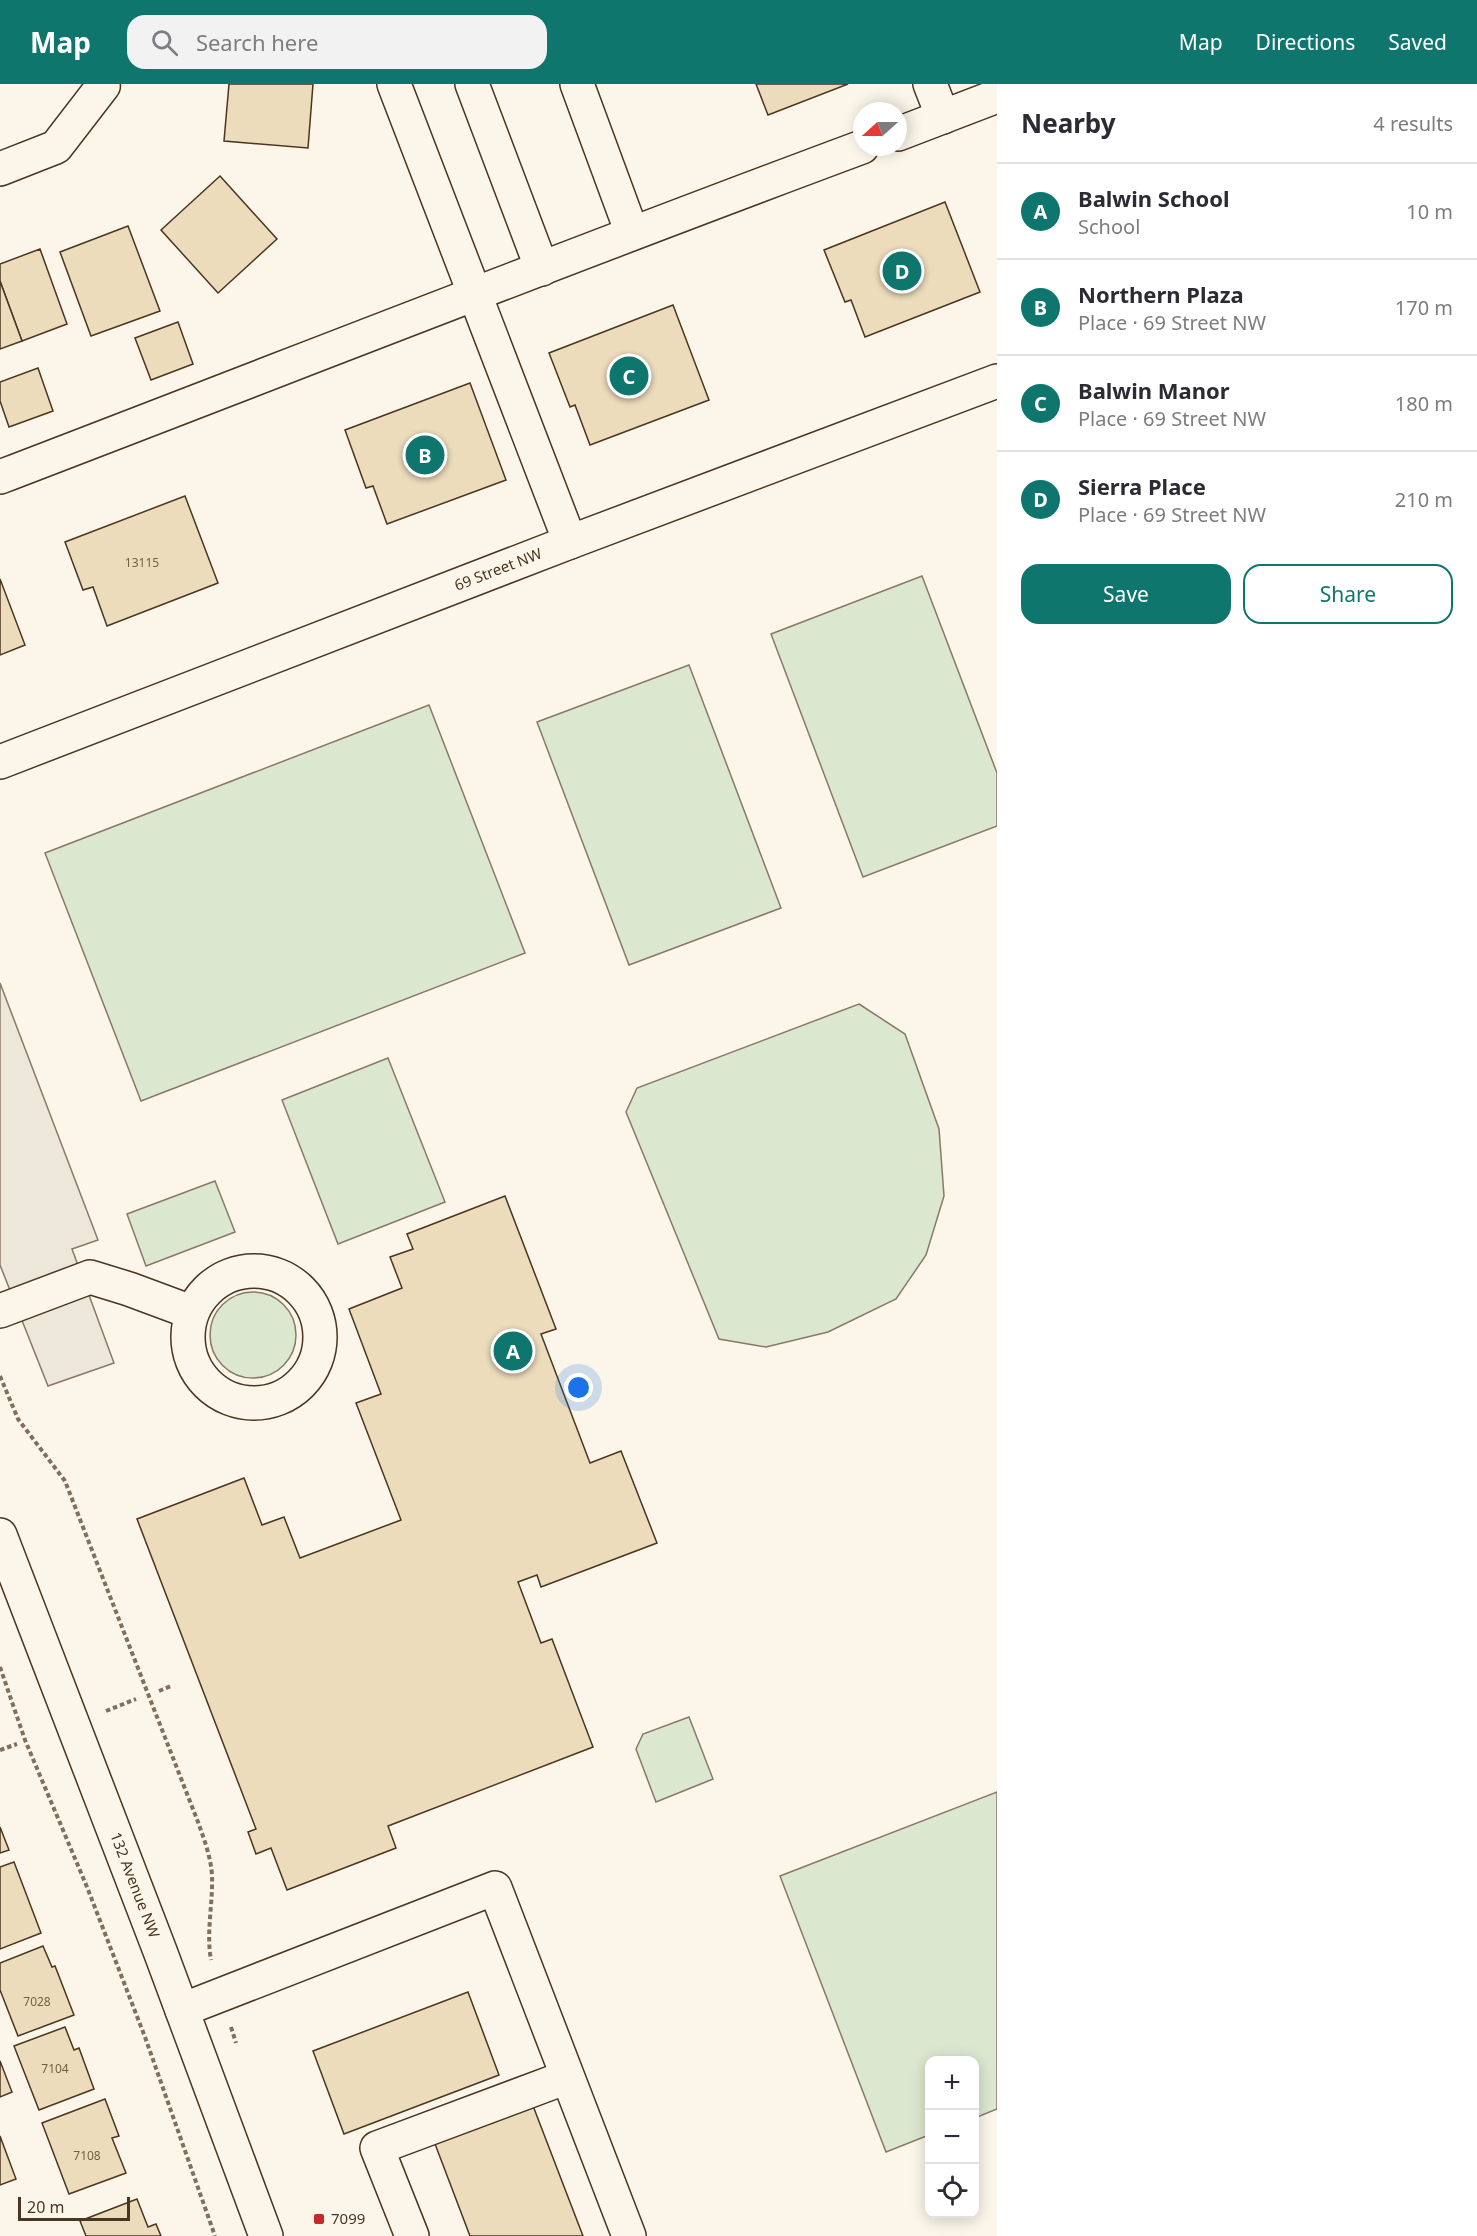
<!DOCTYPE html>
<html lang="en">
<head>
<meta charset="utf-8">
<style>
  body { margin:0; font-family:"Noto Sans",sans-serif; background:#f2f2f3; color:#2b2b33 }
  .controls { position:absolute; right:18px; bottom:18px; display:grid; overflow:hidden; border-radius:12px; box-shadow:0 3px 15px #0003 }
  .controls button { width:54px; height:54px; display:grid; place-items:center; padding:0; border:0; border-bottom:2px solid #e1e1e2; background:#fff; color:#2b2b33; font:30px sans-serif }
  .compass { position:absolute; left:853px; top:18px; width:54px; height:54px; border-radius:50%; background:#fff; box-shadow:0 3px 15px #0003; rotate:249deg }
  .scale { position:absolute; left:18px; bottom:15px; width:112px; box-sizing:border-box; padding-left:6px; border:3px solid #4a3520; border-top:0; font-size:16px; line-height:21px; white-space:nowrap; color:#4a3520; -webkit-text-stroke:4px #fbf6e9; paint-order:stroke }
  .you { position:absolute; left:579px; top:1304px; width:21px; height:21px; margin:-15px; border:4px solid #fff; border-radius:50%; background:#1a73e8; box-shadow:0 0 0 9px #1a73e833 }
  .badge { display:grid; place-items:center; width:39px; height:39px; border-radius:50%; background:#0f766e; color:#fff; font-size:20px; font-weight:700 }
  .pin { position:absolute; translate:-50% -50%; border:3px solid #fff; box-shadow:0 2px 6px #0006 }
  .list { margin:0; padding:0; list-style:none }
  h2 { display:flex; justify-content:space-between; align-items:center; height:78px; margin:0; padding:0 24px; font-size:26px }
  h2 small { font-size:20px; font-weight:400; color:#7c7c81 }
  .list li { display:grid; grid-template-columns:39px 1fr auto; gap:18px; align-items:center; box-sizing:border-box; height:96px; padding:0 24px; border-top:2px solid #e1e1e2 }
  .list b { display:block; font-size:22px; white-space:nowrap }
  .list p { margin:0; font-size:20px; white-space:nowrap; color:#7c7c81 }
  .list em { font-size:20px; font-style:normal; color:#7c7c81 }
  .actions { display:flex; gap:12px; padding:18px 24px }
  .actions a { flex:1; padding:14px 0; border:2px solid #0f766e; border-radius:18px; text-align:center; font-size:21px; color:#0f766e }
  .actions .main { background:#0f766e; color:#fff }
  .icon { flex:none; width:33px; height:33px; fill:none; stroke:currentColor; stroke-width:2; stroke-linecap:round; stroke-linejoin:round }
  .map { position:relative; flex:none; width:997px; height:2152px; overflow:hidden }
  header { display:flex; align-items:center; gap:36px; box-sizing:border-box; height:84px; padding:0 30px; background:#0f766e; color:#fff }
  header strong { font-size:28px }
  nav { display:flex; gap:33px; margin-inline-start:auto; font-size:21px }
  .search { width:420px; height:54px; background:#f2f2f3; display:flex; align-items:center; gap:15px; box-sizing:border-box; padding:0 21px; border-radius:18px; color:#7c7c81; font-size:22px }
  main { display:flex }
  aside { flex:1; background:#fff }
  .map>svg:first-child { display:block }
  .green { fill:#dce7d0; stroke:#887966; stroke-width:1.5 }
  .parking { fill:#ede7d9; stroke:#887966; stroke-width:1.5 }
  .building { fill:#ecdcbc; stroke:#4a3520; stroke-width:1.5 }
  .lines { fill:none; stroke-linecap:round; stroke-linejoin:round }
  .minor-casing { stroke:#4a3520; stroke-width:36 }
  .path { stroke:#7f6f5c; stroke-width:4; stroke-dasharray:4.5 3; stroke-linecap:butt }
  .minor { stroke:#fbf6e9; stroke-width:33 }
  .poi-dot { fill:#c62828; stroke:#fbf6e9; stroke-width:2 }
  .labels { text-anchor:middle; stroke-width:4.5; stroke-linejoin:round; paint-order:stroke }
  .number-label { font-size:12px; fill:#725f47 }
  .street-label { font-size:15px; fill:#4a3520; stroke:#fbf6e9 }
  .poi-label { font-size:15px; fill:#4a3520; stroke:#fbf6e9; text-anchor:start }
</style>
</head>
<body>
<header>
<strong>Map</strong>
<div class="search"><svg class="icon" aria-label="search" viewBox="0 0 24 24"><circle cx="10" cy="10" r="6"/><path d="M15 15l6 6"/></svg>Search here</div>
<nav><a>Map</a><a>Directions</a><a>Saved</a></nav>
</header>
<main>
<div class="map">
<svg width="997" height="2152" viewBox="0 0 997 2152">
  <rect width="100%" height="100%" fill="#fbf6e9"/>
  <g class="green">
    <path d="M922,492L997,689V742L863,793L771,550Z"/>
    <path d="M689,581L781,824L629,881L537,638Z"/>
    <path d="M429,621L525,869L141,1017L45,769Z"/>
    <path d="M859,920L905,950L939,1045L944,1112L926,1171L896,1215L828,1248L766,1263L719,1255L626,1028L637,1004Z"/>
    <path d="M388,974L445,1118L338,1160L282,1016Z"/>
    <path d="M215,1097L235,1148L146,1182L127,1130Z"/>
    <circle cx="253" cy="1251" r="43"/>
    <path d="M689,1633L713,1695L656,1718L636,1665L643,1650Z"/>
    <path d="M997,1708V2025L975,2034L974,1976H930L929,2051L886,2068L780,1792Z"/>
  </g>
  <path class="parking" d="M0,899L98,1156L72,1165L114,1279L48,1302L0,1181Z"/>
  <g class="building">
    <path d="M229,0H313L308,64L224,57Z"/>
    <path d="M756,0H848L768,31Z"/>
    <path d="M220,92L277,155L218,209L161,146Z"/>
    <path d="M945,118L980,208L865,253L851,216L845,218L824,166Z"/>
    <path d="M128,142L160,227L91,252L60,168Z"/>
    <path d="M40,165L67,240L22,257L0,197V180Z"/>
    <path d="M0,197L22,257L0,265Z"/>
    <path d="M673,221L709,316L590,361L575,321L570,323L549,269Z"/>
    <path d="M178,238L193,280L151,296L135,254Z"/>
    <path d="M38,284L53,327L9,343L0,317V298Z"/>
    <path d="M470,299L506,396L387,440L373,402L366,404L345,346Z"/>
    <path d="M185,412L218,499L107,542L93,503L83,506L65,458Z"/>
    <path d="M0,495L25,561L0,571Z"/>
    <path d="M505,1112L556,1245L541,1250L590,1379L621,1367L657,1459L541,1503L537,1491L518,1498L541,1559L552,1555L593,1663L388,1742L396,1764L287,1806L271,1764L256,1770L248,1748L256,1745L137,1435L244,1394L262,1441L284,1433L300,1474L401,1436L356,1319L381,1310L349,1225L402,1204L390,1173L413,1165L407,1150Z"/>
    <path d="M0,1743L9,1766L0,1769Z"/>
    <path d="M14,1778L41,1849L0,1865V1783Z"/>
    <path d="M43,1862L52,1883L55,1882L74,1931L18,1952L0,1906V1879Z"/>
    <path d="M468,1908L499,1991L344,2050L313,1967Z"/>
    <path d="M65,1943L74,1966L79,1964L94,2005L39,2026L14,1962Z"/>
    <path d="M0,1977L12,2008L0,2013Z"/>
    <path d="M530,2014L583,2152H470L432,2052Z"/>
    <path d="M105,2015L119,2052L112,2054L126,2089L69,2110L42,2039Z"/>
    <path d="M0,2052L16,2095L0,2101Z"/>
    <path d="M137,2115L148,2143L156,2140L161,2152H86L80,2137Z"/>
  </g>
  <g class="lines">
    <defs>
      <g id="minor">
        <path d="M394,0L570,458"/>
        <path d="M472,0L542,185"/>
        <path d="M577,0L632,149"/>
        <path d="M930,0L943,33"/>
        <path d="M898,50L997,12"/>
        <path d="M0,85L56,63L103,2L102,0"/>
        <path d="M0,393C287,283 574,170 862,63"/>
        <path id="s1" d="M0,678L570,458L997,297"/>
        <circle cx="254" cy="1253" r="66"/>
        <path d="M0,1227L90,1193L129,1205L191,1228"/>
        <path id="s2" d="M0,1451L160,1867L266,2152"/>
        <path d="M182,1926L495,1804L629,2152"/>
        <path d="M412,2152L377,2064L567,1993"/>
      </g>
    </defs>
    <use href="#minor" class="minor-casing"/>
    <g class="path">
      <path d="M0,1292L18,1335L65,1397L198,1738C204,1755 211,1773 212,1792C213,1820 206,1848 211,1876"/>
      <path d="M0,1583L25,1656L87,1803L145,1953L215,2152"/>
      <path d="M159,1607L171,1602"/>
      <path d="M106,1627L136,1615"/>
      <path d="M0,1666L17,1660"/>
      <path d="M231,1943L236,1959"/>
    </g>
    <use href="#minor" class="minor"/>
  </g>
  <rect class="poi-dot" x="313" y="2129" width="12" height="12" rx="3"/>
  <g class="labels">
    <g class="number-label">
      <text x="142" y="483">13115</text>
      <text x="37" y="1922">7028</text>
      <text x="55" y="1989">7104</text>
      <text x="87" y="2076">7108</text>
    </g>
    <g class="street-label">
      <text dy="5" stroke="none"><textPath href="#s1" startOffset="534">69 Street NW</textPath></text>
      <text dy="5" stroke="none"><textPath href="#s2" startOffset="375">132 Avenue NW</textPath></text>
    </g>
    <g class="poi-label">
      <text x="331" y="2140">7099</text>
    </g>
  </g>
</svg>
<div class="controls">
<button>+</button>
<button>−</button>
<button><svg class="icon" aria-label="locate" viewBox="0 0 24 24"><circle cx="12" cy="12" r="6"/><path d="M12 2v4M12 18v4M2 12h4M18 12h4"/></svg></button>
</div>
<svg class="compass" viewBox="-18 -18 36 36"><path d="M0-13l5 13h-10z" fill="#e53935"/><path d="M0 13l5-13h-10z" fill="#7c7c81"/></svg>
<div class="scale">20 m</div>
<div class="you"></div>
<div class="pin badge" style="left:513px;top:1267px">A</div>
<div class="pin badge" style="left:425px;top:371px">B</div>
<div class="pin badge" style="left:629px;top:292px">C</div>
<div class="pin badge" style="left:902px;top:187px">D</div>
</div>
<aside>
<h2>Nearby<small>4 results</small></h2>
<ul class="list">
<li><span class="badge">A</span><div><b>Balwin School</b><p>School</p></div><em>10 m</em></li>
<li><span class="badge">B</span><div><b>Northern Plaza</b><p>Place · 69 Street NW</p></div><em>170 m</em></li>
<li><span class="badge">C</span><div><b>Balwin Manor</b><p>Place · 69 Street NW</p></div><em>180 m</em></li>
<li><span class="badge">D</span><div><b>Sierra Place</b><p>Place · 69 Street NW</p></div><em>210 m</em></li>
</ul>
<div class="actions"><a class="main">Save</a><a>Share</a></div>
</aside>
</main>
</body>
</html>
